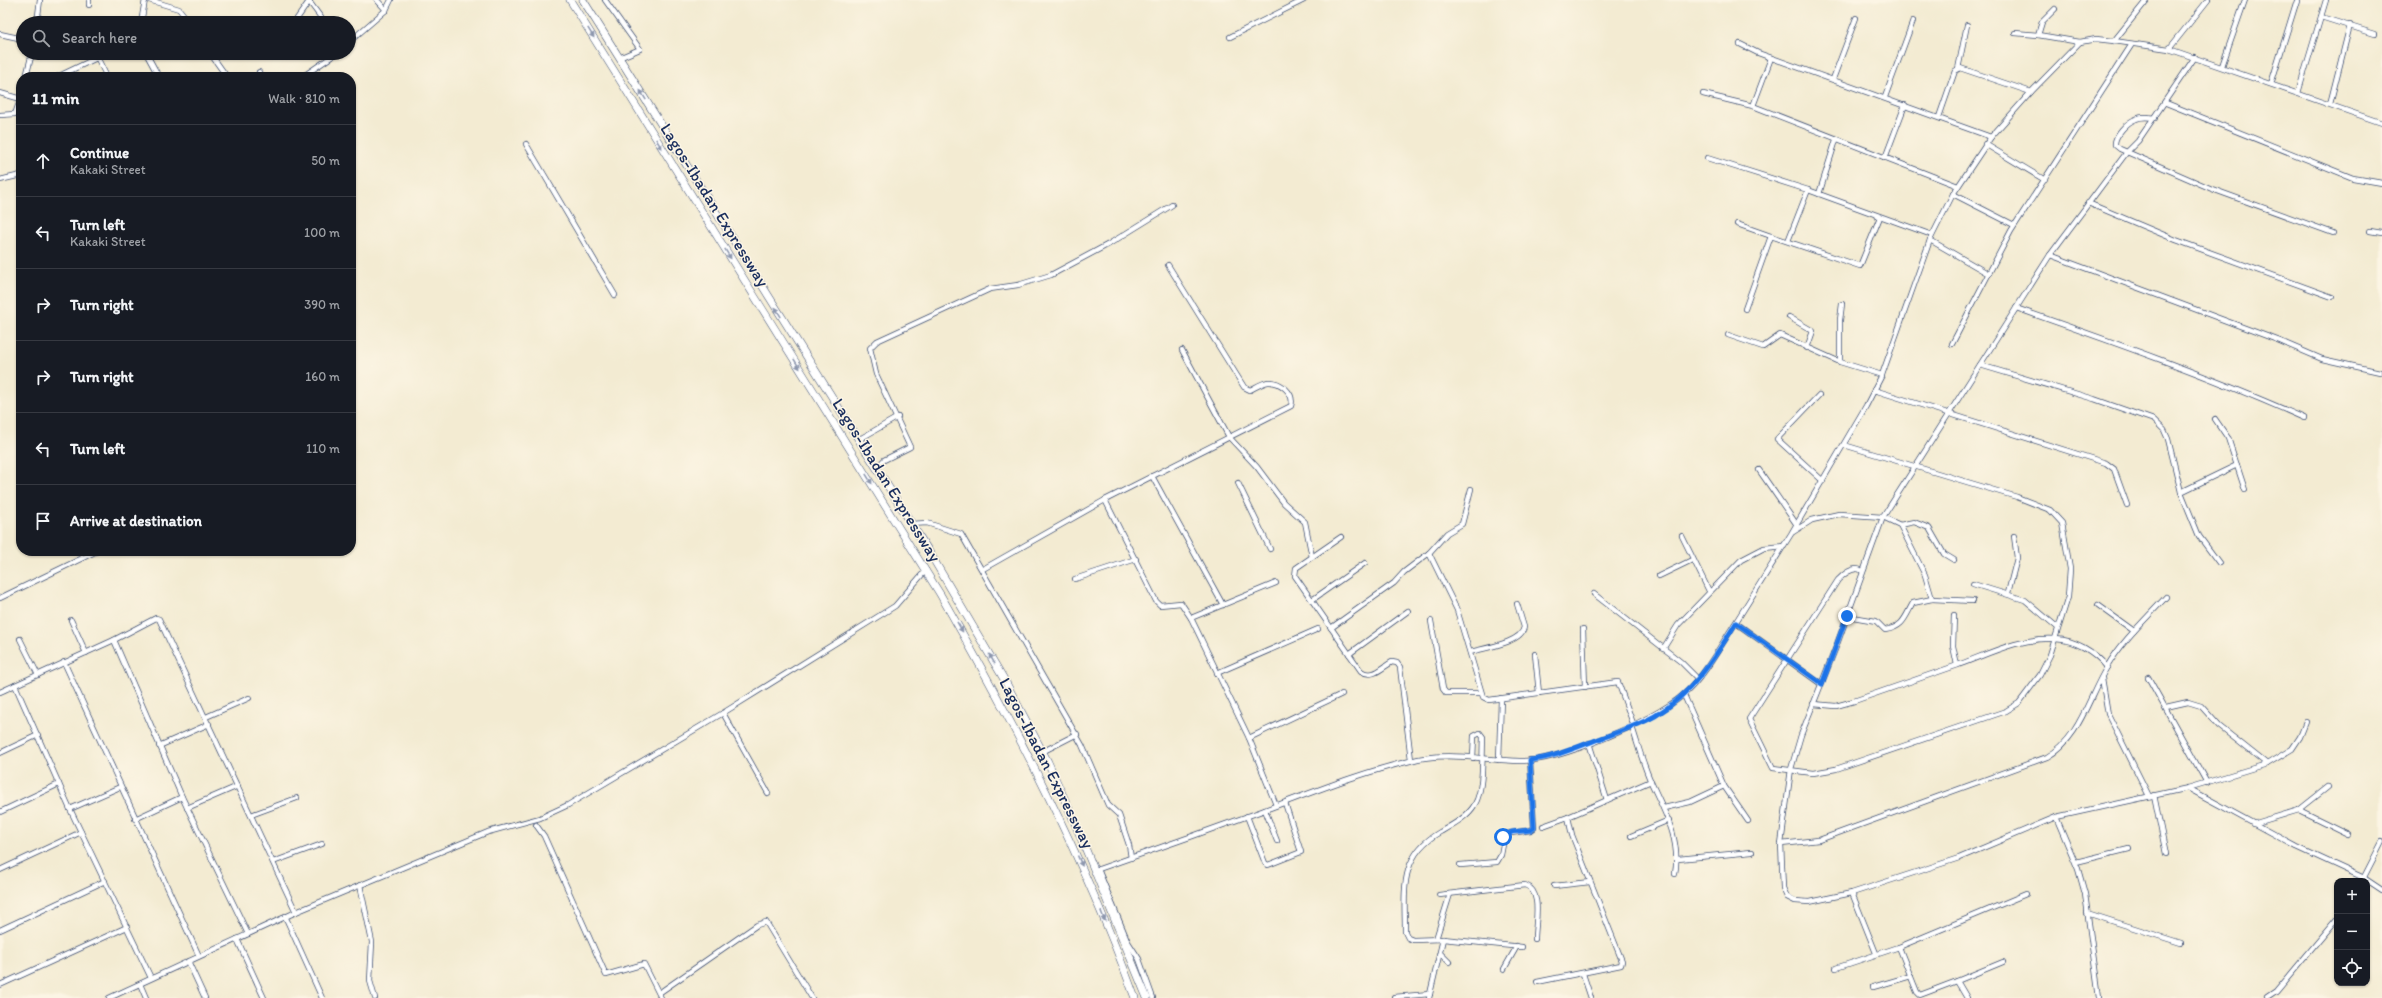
<!DOCTYPE html>
<html lang="en">
<head>
<meta charset="utf-8">
<style>
  body { margin:0; font-family:Itim,sans-serif; background:#20242c; color:#f1f3f6 }
  .controls { position:absolute; right:12px; bottom:12px; display:grid; overflow:hidden; border-radius:8px; box-shadow:0 1px 3px #0004 }
  .controls button { width:36px; height:36px; display:grid; place-items:center; padding:0; border:0; border-bottom:1px solid #363941; background:#171b24; color:#f1f3f6; font:20px sans-serif }
  .stop { position:absolute; width:12px; height:12px; margin:-9px; border:3px solid #1a73e8; border-radius:50%; background:#fff }
  .stop.end { background:#1a73e8; border-color:#fff; box-shadow:0 1px 4px #0008 }
  .list { margin:0; padding:0; list-style:none }
  h2 { display:flex; justify-content:space-between; align-items:center; height:52px; margin:0; padding:0 16px; font-size:17px }
  h2 small { font-size:13px; font-weight:400; color:#9ea1a6 }
  .list li { display:grid; grid-template-columns:26px 1fr auto; gap:12px; align-items:center; box-sizing:border-box; height:72px; padding:0 16px; border-top:1px solid #363941 }
  .list b { display:block; font-size:15px; white-space:nowrap }
  .list p { margin:0; font-size:13px; white-space:nowrap; color:#9ea1a6 }
  .list em { font-size:13px; font-style:normal; color:#9ea1a6 }
  .icon { flex:none; width:22px; height:22px; fill:none; stroke:currentColor; stroke-width:2; stroke-linecap:round; stroke-linejoin:round }
  .map { position:relative; flex:none; width:2382px; height:998px; overflow:hidden }
  .search { position:absolute; background:#171b24; box-shadow:0 1px 3px #0004; left:16px; top:16px; width:340px; height:44px; display:flex; align-items:center; gap:10px; box-sizing:border-box; padding:0 14px; border-radius:22px; color:#9ea1a6; font-size:15px }
  .panel { position:absolute; background:#171b24; box-shadow:0 1px 3px #0004; left:16px; top:72px; width:340px; height:484px; border-radius:16px }
  .map>svg:first-child { display:block }
  .lines { fill:none; stroke-linecap:round; stroke-linejoin:round }
  .minor-casing { stroke:#3b4b6f; stroke-width:6 }
  .highway-casing { stroke:#3b4b6f; stroke-width:8 }
  .minor { stroke:#fff; stroke-width:4.5 }
  .highway { stroke:#fff; stroke-width:7 }
  .oneway { fill:#8d97ae }
  .route { stroke:#1a73e8; stroke-width:5 }
  .labels { text-anchor:middle; stroke-width:3; stroke-linejoin:round; paint-order:stroke }
  .street-label { font-size:17px; fill:#1b2f5e; stroke:#fcf5e5 }
</style>
</head>
<body>
<div class="map">
<svg width="2382" height="998" viewBox="0 0 2382 998">
  <rect width="100%" height="100%" fill="#fcf5e5"/>
  <filter id="ink" filterUnits="userSpaceOnUse"><feTurbulence type="fractalNoise" baseFrequency=".025" numOctaves="2"/><feDisplacementMap in="SourceGraphic" scale="8" xChannelSelector="R" yChannelSelector="G"/><feConvolveMatrix kernelMatrix="1 2 1 2 8 2 1 2 1" color-interpolation-filters="sRGB"/></filter>
  <filter id="wash" filterUnits="userSpaceOnUse"><feTurbulence type="fractalNoise" baseFrequency=".012" numOctaves="4" result="noise"/><feDisplacementMap in="SourceGraphic" scale="16" xChannelSelector="R" yChannelSelector="G"/><feGaussianBlur stdDeviation="0.9" result="paint"/><feColorMatrix in="noise" values="0 0 0 0 0 0 0 0 0 0 0 0 0 0 0 0 0 1.4 0 .05"/><feComposite in="paint" operator="in"/></filter>
  <g filter="url(#wash)">
    <rect width="100%" height="100%" fill="#f3ebd2"/>
  </g>
  <g filter="url(#ink)">
    <g class="lines">
      <defs>
        <g id="minor">
          <path d="M149,0L179,9L190,23"/>
          <path d="M308,0L325,23"/>
          <path d="M377,0L386,10"/>
          <path d="M605,0L640,49L619,58"/>
          <path d="M89,5V0"/>
          <path d="M2321,17L2375,34"/>
          <path d="M37,23L40,0"/>
          <path d="M141,23L145,0"/>
          <path d="M294,23L310,0"/>
          <path d="M2015,33L2038,35L2080,42"/>
          <path d="M0,34L23,39"/>
          <path d="M2038,35L2042,22L2055,9"/>
          <path d="M1230,37L1304,0"/>
          <path d="M2114,41L2147,0"/>
          <path d="M349,42L386,10L391,0"/>
          <path d="M1740,44L1758,53L1991,137"/>
          <path d="M2169,49L2208,0"/>
          <path d="M146,53L159,77"/>
          <path d="M210,53L227,77"/>
          <path d="M97,57L107,77"/>
          <path d="M2195,57L2138,141L2127,152L2050,255L1883,517L1836,647L1801,735L1791,769L1781,844L1783,888L1787,897L1795,901L1809,902L1852,893L1959,858L2056,817L2188,788L2267,764L2292,749L2300,737L2306,722"/>
          <path d="M2222,66L2245,0"/>
          <path d="M1958,69L1967,25"/>
          <path d="M259,72L261,77"/>
          <path d="M26,77L32,53"/>
          <path d="M57,77L107,53"/>
          <path d="M302,77L337,53"/>
          <path d="M1833,79L1856,18"/>
          <path d="M2271,84L2297,0"/>
          <path d="M0,93L21,99"/>
          <path d="M2298,93L2326,0"/>
          <path d="M1703,94L1753,106L1958,186"/>
          <path d="M1885,97L1913,21"/>
          <path d="M2166,103L2353,178L2382,183"/>
          <path d="M2330,104L2350,25"/>
          <path d="M1753,106L1771,58"/>
          <path d="M0,115L15,114L21,98"/>
          <path d="M1939,117L1955,71L1960,68L2031,92"/>
          <path d="M2155,118C2148,117 2142,116 2136,119C2127,122 2114,136 2115,145L2120,149L2212,189L2333,233"/>
          <path d="M526,144L615,295"/>
          <path d="M1985,144L2045,180"/>
          <path d="M1707,158L1808,190L1932,235"/>
          <path d="M1885,158L1905,105"/>
          <path d="M0,180L21,175"/>
          <path d="M1819,194L1836,140"/>
          <path d="M1953,194L2014,225"/>
          <path d="M2088,203L2176,240L2332,297"/>
          <path d="M1737,224L1771,236"/>
          <path d="M2370,231L2382,233"/>
          <path d="M1930,240L1989,274"/>
          <path d="M1788,241L1808,190"/>
          <path d="M2050,255L2280,341L2322,359L2380,372"/>
          <path d="M1842,304L1840,320V362L1882,375"/>
          <path d="M2016,308C2113,342 2210,376 2304,418"/>
          <path d="M1745,309L1771,236L1860,266L1880,217"/>
          <path d="M1789,317L1813,331L1807,348"/>
          <path d="M1728,335L1763,347L1780,335L1840,362"/>
          <path d="M1952,344L2011,231L2132,44"/>
          <path d="M1182,350L1229,437L1257,467L1284,503L1305,522L1312,557"/>
          <path d="M1980,365L2094,399L2154,420L2164,430L2168,439L2181,492L2199,536L2219,563"/>
          <path d="M1874,390L2106,463L2114,469L2127,505"/>
          <path d="M1819,395L1777,439L1823,481"/>
          <path d="M2215,419L2228,438L2245,490"/>
          <path d="M858,440L898,417"/>
          <path d="M1844,445L2017,497L2050,510L2062,523L2070,569L2068,597L2050,655L2040,675L2019,703L2006,711L1836,769L1813,773L1773,768L1749,719L1838,580C1844,574 1854,565 1862,571"/>
          <path d="M876,468L884,460L910,447L876,374L870,348L877,341L990,289L1018,285L1051,275L1109,244L1172,205"/>
          <path d="M1759,470L1797,525"/>
          <path d="M1152,476L1223,605"/>
          <path d="M1238,483L1270,549"/>
          <path d="M2181,492L2237,465"/>
          <path d="M1105,500L1156,601L1160,605L1181,603L1191,618L1249,738L1276,805"/>
          <path d="M911,524L927,523L961,534L1082,745L1108,805L1119,815L1129,845L1131,858"/>
          <path d="M1900,525L1925,575L1932,599L1973,601"/>
          <path d="M1793,532L1812,520L1839,514L1883,517L1900,525L1914,522L1929,528L1944,554L1954,560"/>
          <path d="M1682,536L1709,591"/>
          <path d="M1341,537L1296,568L1295,576L1361,671C1373,679 1381,668 1392,662L1397,663L1400,667L1411,760"/>
          <path d="M1429,553L1457,610L1483,697L1489,700L1618,682L1634,726"/>
          <path d="M983,569L1105,500L1291,406C1295,393 1280,381 1268,382C1262,383 1256,387 1250,390L1244,387L1168,265"/>
          <path d="M1659,576L1692,560"/>
          <path d="M1075,579L1136,559"/>
          <path d="M1973,584L2025,600L2057,627"/>
          <path d="M2008,593L2017,558L2014,536"/>
          <path d="M1594,594L1681,662L1698,679"/>
          <path d="M0,598L97,551"/>
          <path d="M1312,600L1365,563"/>
          <path d="M2098,605L2134,631"/>
          <path d="M1954,615L1953,646L1957,665"/>
          <path d="M1847,616L1876,621L1885,630C1904,627 1905,617 1913,603L1932,599"/>
          <path d="M1191,618L1276,583"/>
          <path d="M71,620L86,653"/>
          <path d="M1431,621L1443,689L1446,693H1481"/>
          <path d="M1736,623L1821,684"/>
          <path d="M1331,628L1394,583L1404,572L1429,553L1447,533L1462,524L1471,489"/>
          <path d="M1583,629L1585,687"/>
          <path d="M20,639L38,675"/>
          <path d="M114,640L182,797L248,934"/>
          <path d="M1663,649L1678,625L1741,560L1764,548L1784,546"/>
          <path d="M1470,652C1484,648 1522,643 1524,627L1517,604"/>
          <path d="M1349,654L1408,611"/>
          <path d="M1535,654L1539,693"/>
          <path d="M64,662L199,956"/>
          <path d="M1217,673L1318,629"/>
          <path d="M2148,677L2207,783"/>
          <path d="M2102,678L2108,714L2149,796"/>
          <path d="M15,685L70,809L151,978"/>
          <path d="M0,692L114,640L156,618L159,619L296,912"/>
          <path d="M1684,695L1724,786L1748,821"/>
          <path d="M1813,704L1836,706L1854,701C1888,689 1923,677 1958,665C1988,654 2021,637 2055,639C2075,640 2094,651 2107,667"/>
          <path d="M2166,707L2188,702L2201,706L2219,726L2267,764"/>
          <path d="M723,713L768,793"/>
          <path d="M206,717L249,698"/>
          <path d="M1632,727C1638,745 1643,764 1651,782C1665,813 1681,839 1675,874"/>
          <path d="M1249,738L1342,694"/>
          <path d="M1589,743L1607,800"/>
          <path d="M159,746L209,724"/>
          <path d="M1042,752L1077,734"/>
          <path d="M0,753L38,735"/>
          <path d="M1473,758L1474,736L1480,733L1483,737C1482,755 1484,789 1475,804C1468,817 1452,825 1440,832C1398,856 1405,892 1405,932L1408,938L1413,940L1443,939L1522,947"/>
          <path d="M1499,760L1501,698"/>
          <path d="M2188,788L2297,847L2364,878L2382,890"/>
          <path d="M2154,795L2166,854"/>
          <path d="M187,808L238,786"/>
          <path d="M1664,808L1690,802L1724,786"/>
          <path d="M70,809L120,787"/>
          <path d="M1265,810L1277,841"/>
          <path d="M2299,810L2348,834"/>
          <path d="M0,812L59,784"/>
          <path d="M251,815L297,798"/>
          <path d="M1247,816L1265,863L1268,865L1301,852L1285,803"/>
          <path d="M2056,817L2078,869L2085,894L2099,998"/>
          <path d="M135,819L182,797"/>
          <path d="M2253,824L2299,810L2328,787"/>
          <path d="M536,825L544,836L606,975L644,964L661,998"/>
          <path d="M1543,826L1568,817"/>
          <path d="M1631,836L1669,820"/>
          <path d="M1781,844L1819,840L2047,757C2080,738 2088,698 2107,667C2122,641 2146,619 2166,597"/>
          <path d="M1678,859L1752,852"/>
          <path d="M273,862L322,844"/>
          <path d="M2076,862L2129,849"/>
          <path d="M1460,865L1497,862L1501,855L1505,834L1531,830L1534,828L1530,760"/>
          <path d="M1098,869L1128,942L1139,959L1153,998"/>
          <path d="M0,870L81,832"/>
          <path d="M1096,870C1151,851 1207,831 1262,811C1311,793 1359,773 1410,761C1446,751 1483,760 1520,761C1559,762 1652,721 1682,696C1700,681 1712,660 1724,641L1791,534L1866,406L1882,375L1930,240L1953,194L1991,137L2031,92L2080,42L2096,39L2114,41L2169,49L2382,123"/>
          <path d="M2362,881L2382,842"/>
          <path d="M360,885L372,942L370,981L375,998"/>
          <path d="M1554,886L1590,882"/>
          <path d="M1852,893L1876,953"/>
          <path d="M1439,895L1525,885C1543,891 1535,922 1535,939"/>
          <path d="M2087,913L2181,943"/>
          <path d="M285,916L322,998"/>
          <path d="M0,930L105,881"/>
          <path d="M237,939L264,998"/>
          <path d="M1436,939L1450,894"/>
          <path d="M1899,947L1917,992L1920,995L1957,981L1967,998"/>
          <path d="M1440,953L1449,962"/>
          <path d="M188,961L205,998"/>
          <path d="M1836,968L1899,947L2026,894"/>
          <path d="M1504,969L1517,946"/>
          <path d="M1583,974L1591,998"/>
          <path d="M1957,981L2003,962"/>
          <path d="M1537,982L1621,965L1622,961L1572,835L1568,817L1651,781"/>
          <path d="M140,984L146,998"/>
          <path d="M0,985L127,927"/>
          <path d="M1873,987L1911,976"/>
          <path d="M659,993L757,925L766,922L812,998"/>
          <path d="M1394,997L1430,994"/>
          <path d="M109,998L296,912L488,832L540,818L568,805L723,713L895,606L926,570"/>
          <path d="M1429,998L1443,939"/>
          <path d="M2267,998L2276,992L2337,919"/>
        </g>
        <g id="highway">
          <path d="M570,0L940,594C1015,725 1083,856 1135,998"/>
          <path d="M583,0L928,550L1005,681L1048,762L1072,816L1147,998"/>
        </g>
      </defs>
      <use href="#minor" class="minor-casing"/>
      <use href="#highway" class="highway-casing"/>
      <use href="#minor" class="minor"/>
      <use href="#highway" class="highway"/>
    </g>
    <defs><path id="oneway-solid" d="M-6-.8H1V-3.2L6.5 0L1 3.2V.8H-6Z"/></defs>
    <g class="oneway">
      <use href="#oneway-solid" transform="translate(591 33) rotate(58)"/>
      <use href="#oneway-solid" transform="translate(643 95) rotate(-122)"/>
      <use href="#oneway-solid" transform="translate(659 144) rotate(58)"/>
      <use href="#oneway-solid" transform="translate(728 254) rotate(58)"/>
      <use href="#oneway-solid" transform="translate(778 312) rotate(-122)"/>
      <use href="#oneway-solid" transform="translate(797 364) rotate(58)"/>
      <use href="#oneway-solid" transform="translate(869 479) rotate(58)"/>
      <use href="#oneway-solid" transform="translate(960 627) rotate(60)"/>
      <use href="#oneway-solid" transform="translate(992 659) rotate(-120)"/>
      <use href="#oneway-solid" transform="translate(1080 861) rotate(66)"/>
      <use href="#oneway-solid" transform="translate(1103 916) rotate(68)"/>
    </g>
  </g>
  <g class="lines" filter="url(#ink)">
    <path class="route" d="M1503,837L1512,832L1531,830L1534,828L1530,760C1552,758 1575,748 1596,740C1616,733 1637,726 1655,716C1692,694 1714,659 1736,623L1822,684L1847,616"/>
  </g>
  <g class="labels">
    <g class="street-label">
      <text transform="translate(715 205) rotate(58)" y="6">Lagos-Ibadan Expressway</text>
      <text transform="translate(887 480) rotate(58)" y="6">Lagos-Ibadan Expressway</text>
      <text transform="translate(1047 763) rotate(63)" y="6">Lagos-Ibadan Expressway</text>
    </g>
  </g>
</svg>
<div class="controls">
<button>+</button>
<button>−</button>
<button><svg class="icon" aria-label="locate" viewBox="0 0 24 24"><circle cx="12" cy="12" r="6"/><path d="M12 2v4M12 18v4M2 12h4M18 12h4"/></svg></button>
</div>
<div class="stop" style="left:1503px;top:837px"></div>
<div class="stop end" style="left:1847px;top:616px"></div>
<div class="search"><svg class="icon" aria-label="search" viewBox="0 0 24 24"><circle cx="10" cy="10" r="6"/><path d="M15 15l6 6"/></svg>Search here</div>
<section class="panel">
<h2>11 min<small>Walk · 810 m</small></h2>
<ul class="list">
<li><svg class="icon" aria-label="ahead" viewBox="0 0 24 24"><path d="M12 20V5M6 11l6-6 6 6"/></svg><div><b>Continue</b><p>Kakaki Street</p></div><em>50 m</em></li>
<li><svg class="icon" aria-label="left" viewBox="0 0 24 24"><path d="M17 20v-9H6M10 6l-5 5 5 5"/></svg><div><b>Turn left</b><p>Kakaki Street</p></div><em>100 m</em></li>
<li><svg class="icon" aria-label="right" viewBox="0 0 24 24"><path d="M7 20v-9h11M14 6l5 5-5 5"/></svg><div><b>Turn right</b></div><em>390 m</em></li>
<li><svg class="icon" aria-label="right" viewBox="0 0 24 24"><path d="M7 20v-9h11M14 6l5 5-5 5"/></svg><div><b>Turn right</b></div><em>160 m</em></li>
<li><svg class="icon" aria-label="left" viewBox="0 0 24 24"><path d="M17 20v-9H6M10 6l-5 5 5 5"/></svg><div><b>Turn left</b></div><em>110 m</em></li>
<li><svg class="icon" aria-label="arrive" viewBox="0 0 24 24"><path d="M6 21V4h12l-3 4 3 4H6"/></svg><div><b>Arrive at destination</b></div></li>
</ul>
</section>
</div>
</body>
</html>
